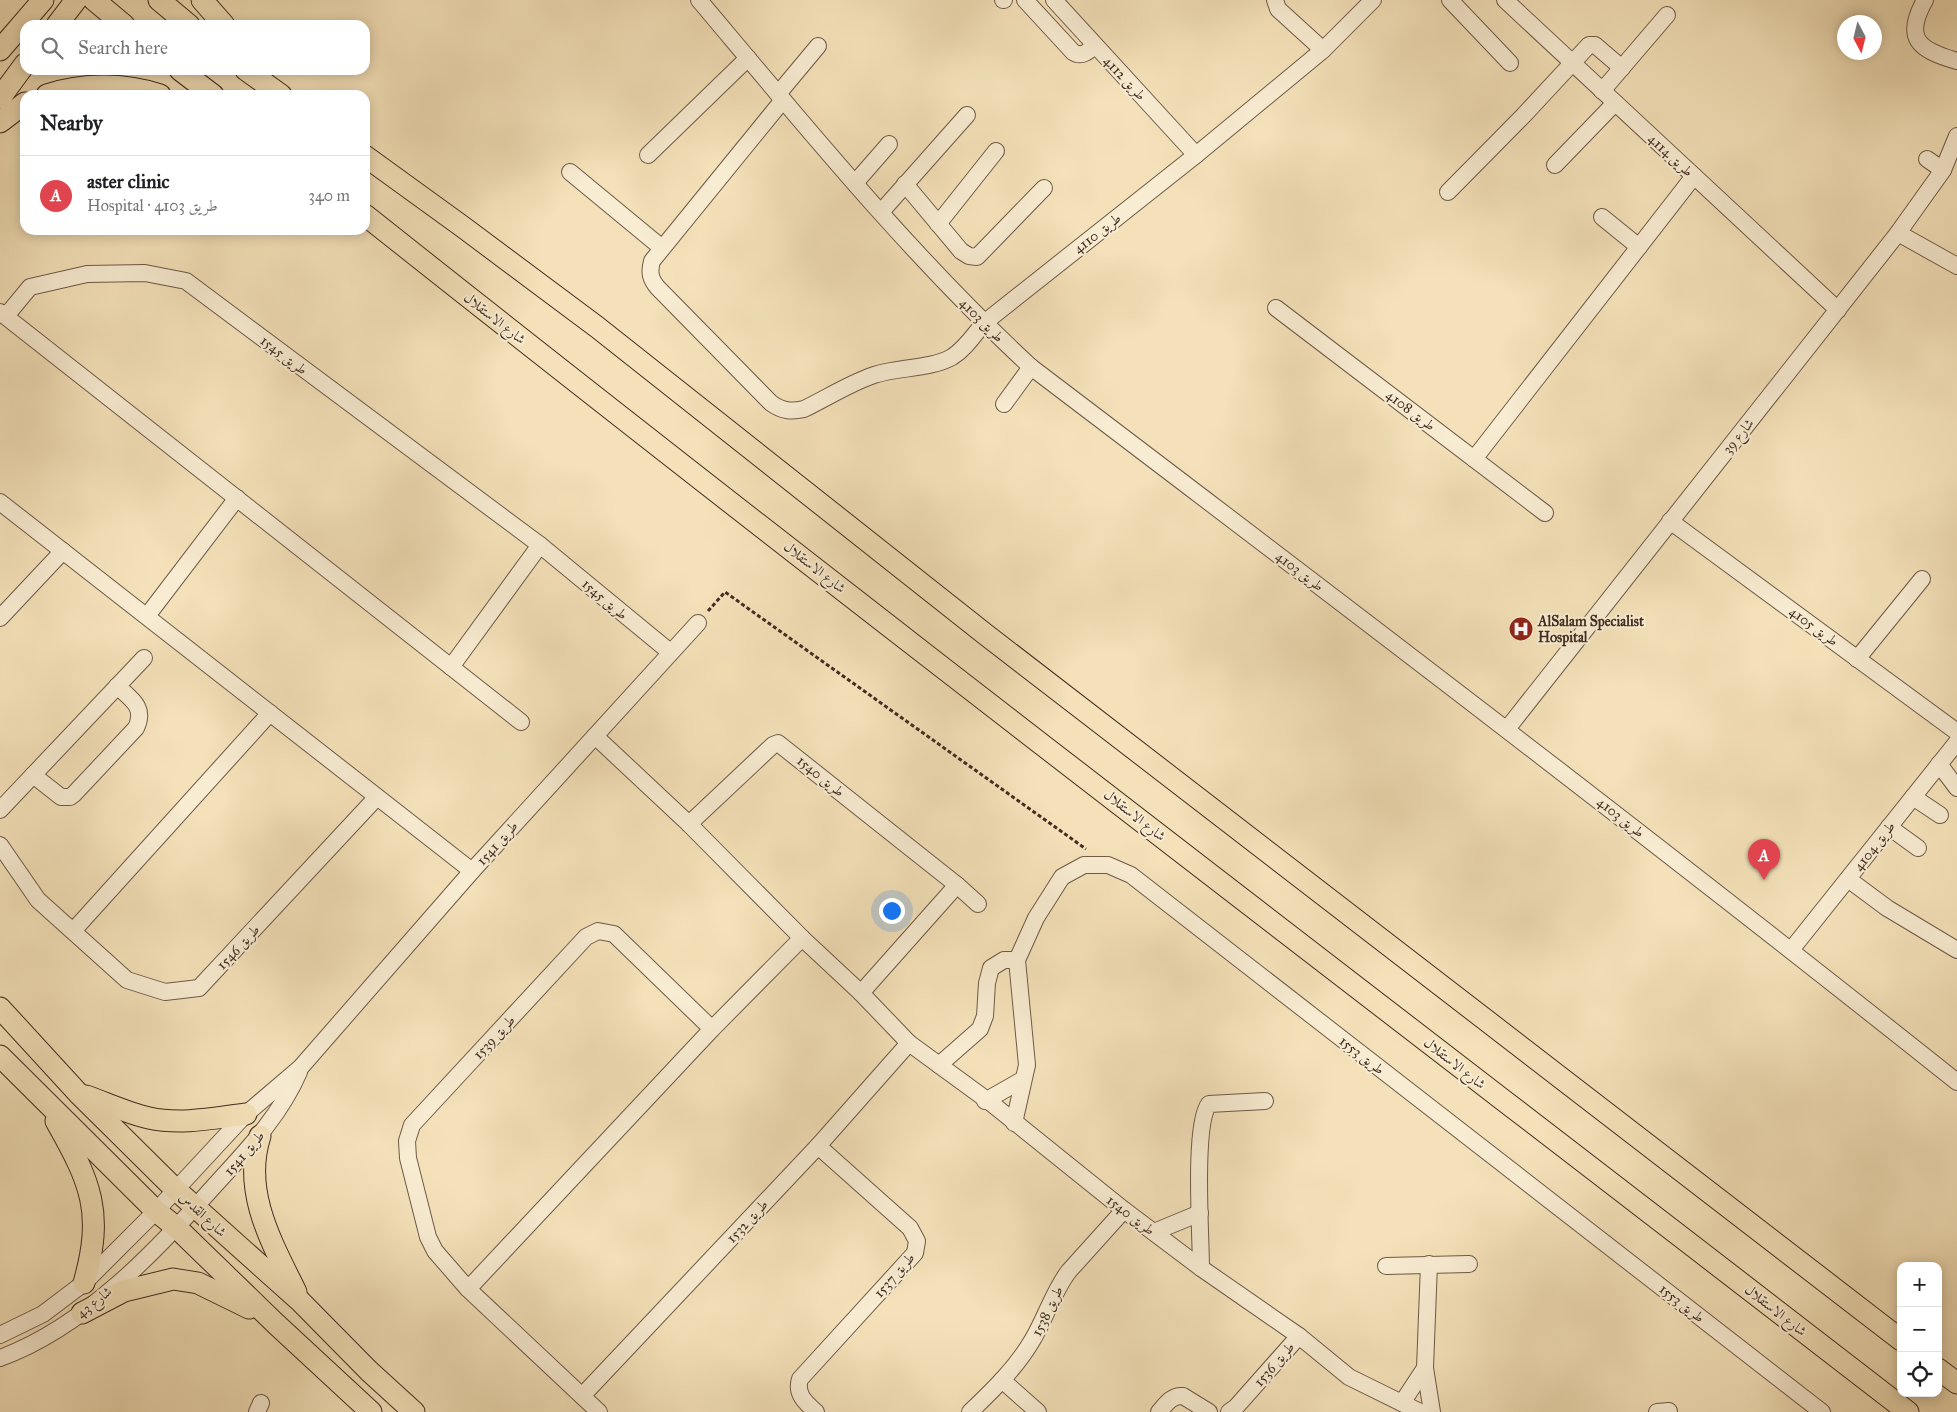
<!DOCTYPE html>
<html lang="en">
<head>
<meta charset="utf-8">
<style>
  body { margin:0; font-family:"IM FELL Great Primer",Amiri,serif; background:#f2f2f2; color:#202124 }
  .controls { position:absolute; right:15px; bottom:15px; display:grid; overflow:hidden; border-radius:10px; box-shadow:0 2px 12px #0003 }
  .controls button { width:45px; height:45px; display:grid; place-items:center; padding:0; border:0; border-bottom:1px solid #e0e0e0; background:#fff; color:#202124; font:25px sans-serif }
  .compass { position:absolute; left:1837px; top:15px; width:45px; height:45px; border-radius:50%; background:#fff; box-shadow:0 2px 12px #0003; rotate:173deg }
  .you { position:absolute; left:891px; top:910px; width:18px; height:18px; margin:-12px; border:4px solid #fff; border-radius:50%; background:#1a73e8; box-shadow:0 0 0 8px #1a73e833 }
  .badge { display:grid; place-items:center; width:32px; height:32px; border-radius:50%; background:#8f2418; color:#fff; font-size:16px; font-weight:700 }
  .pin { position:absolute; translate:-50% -41px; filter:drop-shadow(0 1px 2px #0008) }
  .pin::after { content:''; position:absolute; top:26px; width:18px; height:15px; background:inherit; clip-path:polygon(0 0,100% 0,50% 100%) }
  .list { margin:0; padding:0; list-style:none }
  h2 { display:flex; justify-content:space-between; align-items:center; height:65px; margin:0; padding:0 20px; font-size:21px }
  h2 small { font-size:16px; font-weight:400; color:#757577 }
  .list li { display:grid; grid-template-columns:32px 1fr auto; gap:15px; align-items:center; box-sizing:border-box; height:80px; padding:0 20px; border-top:1px solid #e0e0e0 }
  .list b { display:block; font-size:19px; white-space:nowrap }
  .list p { margin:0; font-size:16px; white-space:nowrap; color:#757577 }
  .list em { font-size:16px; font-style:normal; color:#757577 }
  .icon { flex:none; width:28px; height:28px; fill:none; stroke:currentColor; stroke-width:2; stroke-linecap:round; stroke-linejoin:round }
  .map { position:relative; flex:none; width:1957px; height:1412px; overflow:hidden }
  .search { position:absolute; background:#fff; box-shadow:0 2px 12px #0003; left:20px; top:20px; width:350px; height:55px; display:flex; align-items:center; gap:12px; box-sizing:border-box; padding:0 18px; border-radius:15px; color:#757577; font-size:19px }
  .panel { position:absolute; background:#fff; box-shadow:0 2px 12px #0003; left:20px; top:90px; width:350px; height:145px; border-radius:15px }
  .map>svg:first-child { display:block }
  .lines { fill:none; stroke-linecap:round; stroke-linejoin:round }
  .minor-casing { stroke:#6e5a48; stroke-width:18 }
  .major-casing { stroke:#412d22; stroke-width:23 }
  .path { stroke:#412d22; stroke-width:3; stroke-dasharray:4 2.5; stroke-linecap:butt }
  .minor { stroke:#f8ecd2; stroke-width:16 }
  .major { stroke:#f4e1b9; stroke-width:21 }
  .labels { text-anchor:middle; stroke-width:4; stroke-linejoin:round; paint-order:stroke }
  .street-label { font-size:14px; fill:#412d22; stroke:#f8ecd2 }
  .poi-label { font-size:14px; font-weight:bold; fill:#412d22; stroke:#f8ecd2; text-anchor:start }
</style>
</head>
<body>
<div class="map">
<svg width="1957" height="1412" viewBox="0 0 1957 1412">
  <rect width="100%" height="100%" fill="#f4e1b9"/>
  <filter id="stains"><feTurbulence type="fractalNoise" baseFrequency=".004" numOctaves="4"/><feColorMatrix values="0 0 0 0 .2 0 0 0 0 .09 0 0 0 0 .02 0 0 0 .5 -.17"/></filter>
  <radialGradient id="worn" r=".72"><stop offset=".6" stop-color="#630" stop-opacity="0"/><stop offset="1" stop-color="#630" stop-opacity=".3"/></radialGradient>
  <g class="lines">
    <defs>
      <g id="minor">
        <path d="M699,0C805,126 910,255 1031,367C1342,603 1652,839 1957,1082"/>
        <path d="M1003,0H1004"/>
        <path d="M1025,0L1073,52C1082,58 1088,51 1095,46"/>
        <path d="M1054,0L1196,155"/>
        <path d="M1275,0L1278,9L1323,50"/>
        <path d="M1450,0L1510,63"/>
        <path d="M1505,0L1838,310"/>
        <path d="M1925,0C1903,39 1919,50 1957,61"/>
        <path d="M1602,91L1667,15"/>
        <path d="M778,94L818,46"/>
        <path d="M783,100L652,261C649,272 650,279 658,288L771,403C782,411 791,412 804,409C827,398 850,383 874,375C898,367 931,369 952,357C965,349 974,335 984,323L1196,155L1323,50L1373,0"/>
        <path d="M648,155L748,58"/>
        <path d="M1927,159L1943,170"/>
        <path d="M1555,165L1615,103"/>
        <path d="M570,172L662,248"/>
        <path d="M855,183L889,144"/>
        <path d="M905,184L961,251L969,256L977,257L1044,188"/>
        <path d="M1448,192L1524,115L1589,45H1595L1622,68"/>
        <path d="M881,212L967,115"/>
        <path d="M1602,217L1639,247"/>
        <path d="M938,224L996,151"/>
        <path d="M1898,233L1957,266"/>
        <path d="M1276,308L1545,513"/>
        <path d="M0,312L521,722"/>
        <path d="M6,316L30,287L87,274L145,273L186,281L540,545L670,652"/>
        <path d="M1004,404L1031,367"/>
        <path d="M1474,459L1694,176"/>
        <path d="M0,502L472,871"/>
        <path d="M1670,521L1957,732"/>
        <path d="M147,616L237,498"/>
        <path d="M0,618L63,551"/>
        <path d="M1857,659L1922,579"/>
        <path d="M451,667L540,545"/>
        <path d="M1507,729L1898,233L1943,170L1957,136"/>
        <path d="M595,736L689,824L802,938L861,993L909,1043L991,1103L1124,1210L1201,1268L1299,1336L1349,1377L1420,1412"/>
        <path d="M1939,764L1957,788"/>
        <path d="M33,775L61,797H70L74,794L136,728C146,707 131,699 117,686"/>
        <path d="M1913,797L1940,815"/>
        <path d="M0,810L144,658"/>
        <path d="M689,824L773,745L778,743L957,885L978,904"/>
        <path d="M1889,827L1918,848"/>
        <path d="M0,845L38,900L127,980L165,992L199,988L377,797"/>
        <path d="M1848,879L1887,908L1957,950"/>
        <path d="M73,931L270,713"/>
        <path d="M1791,950L1957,742"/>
        <path d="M861,993L957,885"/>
        <path d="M939,1065L980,1029L985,1016L987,983L991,968L1004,960H1017"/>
        <path d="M985,1101L1022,1080"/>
        <path d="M1014,1123L1027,1065L1017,960L1036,918L1062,877L1084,865H1108L1131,875L1822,1412"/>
        <path d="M1154,1232L1200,1213"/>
        <path d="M1429,1264L1425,1368L1432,1412"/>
        <path d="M1386,1266L1469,1264"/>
        <path d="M1201,1268C1201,1237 1193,1124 1209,1104L1265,1101"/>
        <path d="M468,1289L712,1029L802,938"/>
        <path d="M0,1335L43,1314L84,1283L156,1211L246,1114L301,1067L472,871L698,623"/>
        <path d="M0,1358C85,1327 157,1250 216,1184C247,1150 280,1116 299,1072"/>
        <path d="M1002,1380L1038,1412"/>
        <path d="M582,1396L818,1146L909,1043"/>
        <path d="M1402,1403L1425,1368"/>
        <path d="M257,1412L261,1403"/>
        <path d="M599,1412L468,1289L435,1251L428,1237L408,1158L407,1141L412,1125L586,937L598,931L614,934L712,1029"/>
        <path d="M816,1412C806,1403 795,1394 800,1379L915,1253L917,1241L910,1228L818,1146"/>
        <path d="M970,1412C993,1390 1017,1367 1033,1339C1046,1317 1054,1290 1069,1271L1124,1210"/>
        <path d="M1159,1412C1166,1404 1172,1395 1183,1396L1209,1412"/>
        <path d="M1229,1412L1236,1407L1299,1336"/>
        <path d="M1657,1412L1669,1411"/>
      </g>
      <g id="major">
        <path d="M94,0L124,25"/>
        <path d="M159,0L189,25"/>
        <path d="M202,0L224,25"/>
        <path d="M57,25L76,0"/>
        <path d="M0,50L43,0"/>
        <path d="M180,70L213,95"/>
        <path d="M246,70L281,95"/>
        <path d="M47,95C82,83 125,83 160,95"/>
        <path d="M0,98L25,64"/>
        <path d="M0,122L25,103"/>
        <path d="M365,156L463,227L597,327L985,634L1901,1340"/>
        <path d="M365,215C875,620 1393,1014 1908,1412"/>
        <path d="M0,1008L78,1093L175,1189L300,1301L369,1371L414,1412"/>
        <path d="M0,1056L156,1211L177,1228L276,1324L371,1412"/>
        <path d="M86,1096C106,1103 127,1113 149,1118C181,1125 214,1118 246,1114"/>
        <path d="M56,1121C91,1183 104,1212 84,1283"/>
        <path d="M260,1136C242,1192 272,1243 296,1292"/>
        <path d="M82,1313L124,1291L173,1279L198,1283L249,1308"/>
        <path d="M1938,1369L1957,1383"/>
      </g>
    </defs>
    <use href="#minor" class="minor-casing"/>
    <use href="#major" class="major-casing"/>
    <path class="path" d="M708,611L725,592L1086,849"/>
    <use href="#minor" class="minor"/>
    <use href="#major" class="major"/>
  </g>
  <defs>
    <symbol id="hospital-disc" viewBox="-11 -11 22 22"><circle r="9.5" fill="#8f2418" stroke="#f8ecd2"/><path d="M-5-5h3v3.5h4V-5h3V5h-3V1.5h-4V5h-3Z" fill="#fff"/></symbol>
  </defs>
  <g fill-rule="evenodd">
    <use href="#hospital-disc" x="1507" y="615" width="28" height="28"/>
  </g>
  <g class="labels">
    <g class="street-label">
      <text transform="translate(1125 78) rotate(47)" y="5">طريق 4112</text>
      <text transform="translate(1671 155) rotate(43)" y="5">طريق 4114</text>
      <text transform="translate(1097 233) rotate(-38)" y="5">طريق 4110</text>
      <text transform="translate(495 318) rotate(38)" y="5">شارع الاستقلال</text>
      <text transform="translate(982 320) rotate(45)" y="5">طريق 4103</text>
      <text transform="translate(284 355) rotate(37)" y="5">طريق 1545</text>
      <text transform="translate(1411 410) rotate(37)" y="5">طريق 4108</text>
      <text transform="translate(1738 436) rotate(-51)" y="5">شارع 39</text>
      <text transform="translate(815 567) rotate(38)" y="5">شارع الاستقلال</text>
      <text transform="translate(1300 571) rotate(37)" y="5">طريق 4103</text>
      <text transform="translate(605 599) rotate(40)" y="5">طريق 1545</text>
      <text transform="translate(1814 626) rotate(36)" y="5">طريق 4105</text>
      <text transform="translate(821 776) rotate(39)" y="5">طريق 1540</text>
      <text transform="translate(1135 815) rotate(38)" y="5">شارع الاستقلال</text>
      <text transform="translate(1621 817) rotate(38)" y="5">طريق 4103</text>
      <text transform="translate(497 843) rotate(-48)" y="5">طريق 1541</text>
      <text transform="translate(1874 846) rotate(-52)" y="5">طريق 4104</text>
      <text transform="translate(238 947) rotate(-47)" y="5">طريق 1546</text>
      <text transform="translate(494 1037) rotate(-47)" y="5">طريق 1539</text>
      <text transform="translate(1362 1055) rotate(38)" y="5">طريق 1553</text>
      <text transform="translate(1455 1063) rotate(38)" y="5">شارع الاستقلال</text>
      <text transform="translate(244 1153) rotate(-49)" y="5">طريق 1541</text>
      <text transform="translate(203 1214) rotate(43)" y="5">شارع القدس</text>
      <text transform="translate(1131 1215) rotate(37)" y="5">طريق 1540</text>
      <text transform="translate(747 1221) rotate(-47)" y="5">طريق 1532</text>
      <text transform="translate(894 1275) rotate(-49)" y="5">طريق 1537</text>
      <text transform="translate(94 1302) rotate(-39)" y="5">شارع 43</text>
      <text transform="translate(1682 1303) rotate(38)" y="5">طريق 1553</text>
      <text transform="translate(1776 1310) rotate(38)" y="5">شارع الاستقلال</text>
      <text transform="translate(1047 1311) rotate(-64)" y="5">طريق 1538</text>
      <text transform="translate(1274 1364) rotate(-49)" y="5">طريق 1536</text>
    </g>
    <g class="poi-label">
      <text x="1538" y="626">AlSalam Specialist<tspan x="1538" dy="16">Hospital</tspan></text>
    </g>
  </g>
  <rect width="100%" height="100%" filter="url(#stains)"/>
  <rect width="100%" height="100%" fill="url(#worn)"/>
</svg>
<div class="controls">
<button>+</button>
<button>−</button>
<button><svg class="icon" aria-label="locate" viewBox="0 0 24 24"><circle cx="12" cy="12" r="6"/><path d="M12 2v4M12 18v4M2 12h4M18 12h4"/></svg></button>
</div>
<svg class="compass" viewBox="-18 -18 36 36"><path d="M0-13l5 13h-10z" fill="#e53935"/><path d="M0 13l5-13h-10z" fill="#757577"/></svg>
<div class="you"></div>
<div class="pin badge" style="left:1764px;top:880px;background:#e0444e">A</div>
<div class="search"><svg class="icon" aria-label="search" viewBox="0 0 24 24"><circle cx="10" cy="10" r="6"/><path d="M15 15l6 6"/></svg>Search here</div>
<section class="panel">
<h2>Nearby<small></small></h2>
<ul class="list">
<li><span class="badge" style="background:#e0444e">A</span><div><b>aster clinic</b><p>Hospital · طريق 4103</p></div><em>340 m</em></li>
</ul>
</section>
</div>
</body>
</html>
